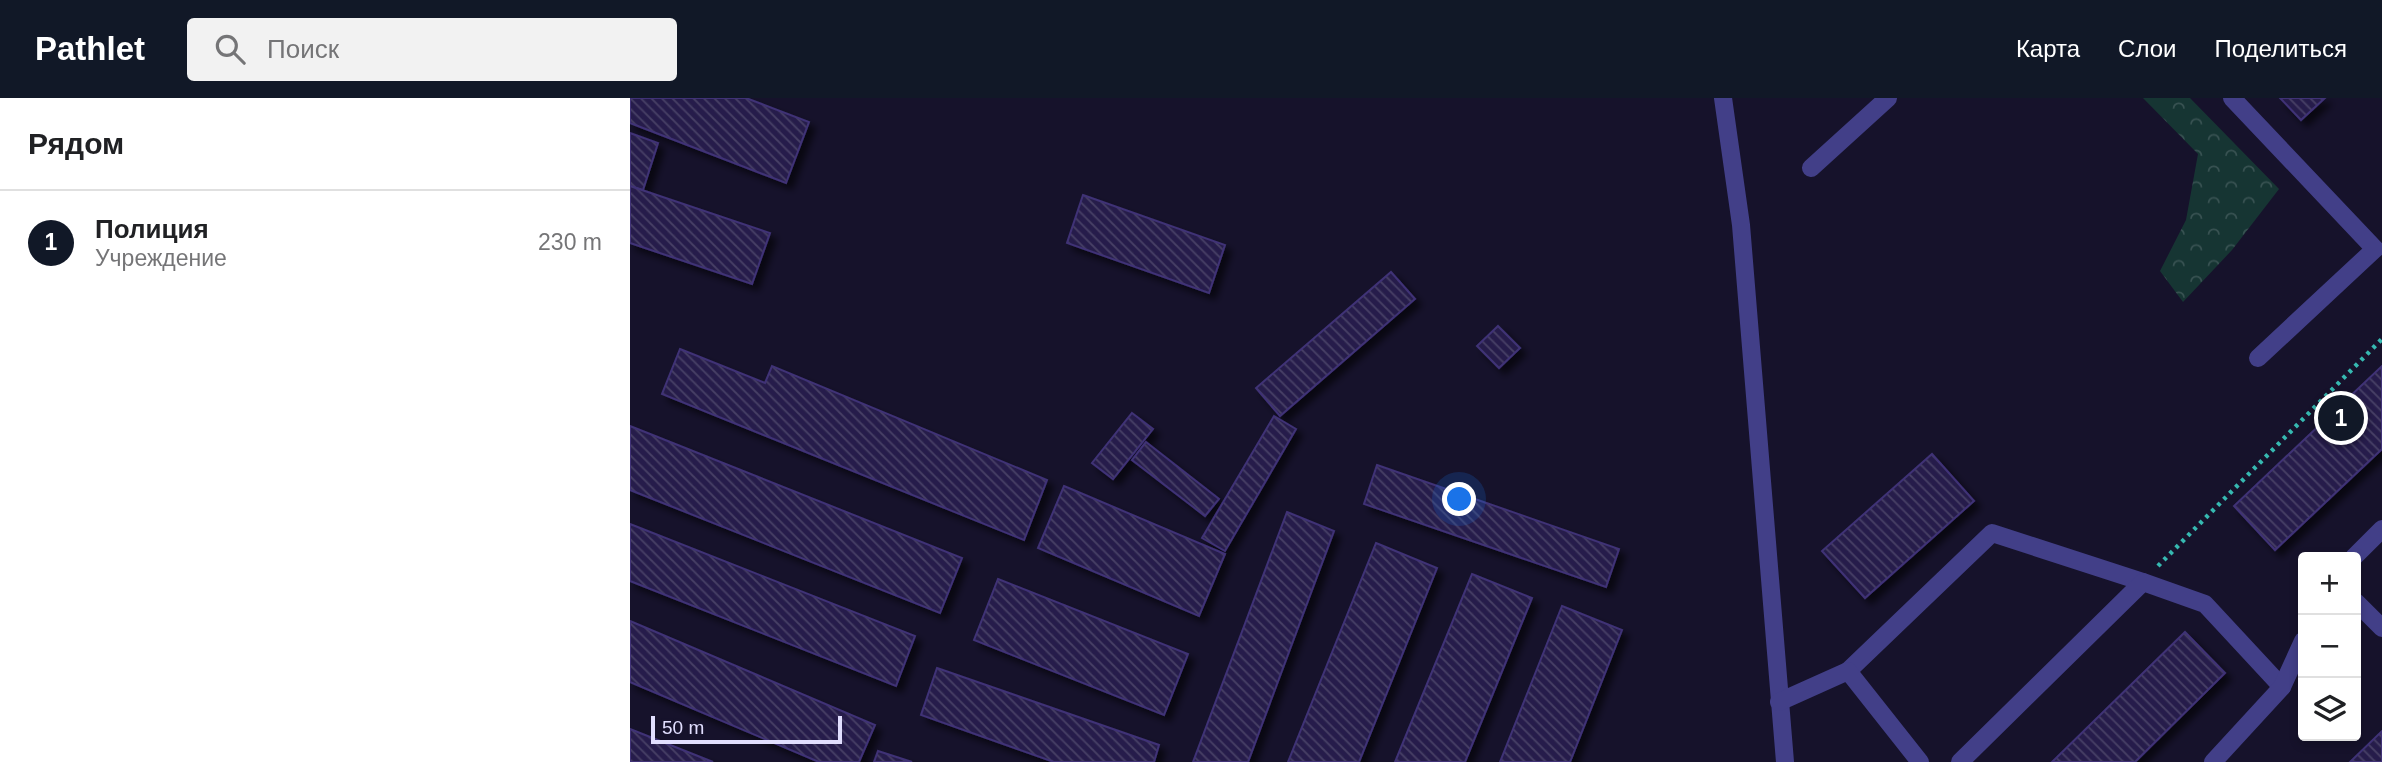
<!DOCTYPE html>
<html lang="ru">
<head>
<meta charset="utf-8">
<style>
  body { margin:0; font-family:Helvetica,sans-serif; background:#f2f2f2; color:#202124 }
  .controls { position:absolute; right:21px; bottom:21px; display:grid; overflow:hidden; border-radius:7px; box-shadow:0 4px 10px #0003 }
  .controls button { width:63px; height:63px; display:grid; place-items:center; padding:0; border:0; border-bottom:2px solid #e0e0e0; background:#fff; color:#202124; font:35px sans-serif }
  .scale { position:absolute; left:21px; bottom:18px; width:191px; box-sizing:border-box; padding-left:7px; border:4px solid #e1defe; border-top:0; font-size:19px; line-height:24px; white-space:nowrap; color:#e1defe; -webkit-text-stroke:5px #16122b; paint-order:stroke }
  .you { position:absolute; left:830px; top:402px; width:24px; height:24px; margin:-18px; border:5px solid #fff; border-radius:50%; background:#1a73e8; box-shadow:0 0 0 10px #1a73e833 }
  .badge { display:grid; place-items:center; width:46px; height:46px; border-radius:50%; background:#111827; color:#fff; font-size:23px; font-weight:700 }
  .pin { position:absolute; translate:-50% -50%; border:4px solid #fff; box-shadow:0 2px 7px #0006 }
  .list { margin:0; padding:0; list-style:none }
  h2 { display:flex; justify-content:space-between; align-items:center; height:91px; margin:0; padding:0 28px; font-size:30px }
  h2 small { font-size:23px; font-weight:400; color:#757577 }
  .list li { display:grid; grid-template-columns:46px 1fr auto; gap:21px; align-items:center; box-sizing:border-box; height:105px; padding:0 28px; border-top:2px solid #e0e0e0 }
  .list b { display:block; font-size:26px; white-space:nowrap }
  .list p { margin:0; font-size:23px; white-space:nowrap; color:#757577 }
  .list em { font-size:23px; font-style:normal; color:#757577 }
  .icon { flex:none; width:38px; height:38px; fill:none; stroke:currentColor; stroke-width:2; stroke-linecap:round; stroke-linejoin:round }
  .map { position:relative; flex:none; width:1752px; height:664px; overflow:hidden }
  header { display:flex; align-items:center; gap:42px; box-sizing:border-box; height:98px; padding:0 35px; background:#111827; color:#fff }
  header strong { font-size:33px }
  nav { display:flex; gap:38px; margin-inline-start:auto; font-size:24px }
  .search { width:490px; height:63px; background:#f2f2f2; display:flex; align-items:center; gap:18px; box-sizing:border-box; padding:0 24px; border-radius:7px; color:#757577; font-size:26px }
  main { display:flex }
  aside { flex:1; background:#fff }
  .map>svg:first-child { display:block }
  .forest { fill:url(#forest-crowns) }
  .building { fill:url(#building-back-hatch); stroke:#3f3276; stroke-width:2; filter:url(#shadow) }
  .lines { fill:none; stroke-linecap:round; stroke-linejoin:round }
  .path { stroke:#36b9b1; stroke-width:4.5; stroke-dasharray:3.5 5; stroke-linecap:butt }
  .minor { stroke:#423f88; stroke-width:18 }
</style>
</head>
<body>
<header>
<strong>Pathlet</strong>
<div class="search"><svg class="icon" aria-label="search" viewBox="0 0 24 24"><circle cx="10" cy="10" r="6"/><path d="M15 15l6 6"/></svg>Поиск</div>
<nav><a>Карта</a><a>Слои</a><a>Поделиться</a></nav>
</header>
<main>
<aside>
<h2>Рядом<small></small></h2>
<ul class="list">
<li><span class="badge">1</span><div><b>Полиция</b><p>Учреждение</p></div><em>230 m</em></li>
</ul>
</aside>
<div class="map">
<svg width="1752" height="664" viewBox="0 0 1752 664">
  <defs>
    <pattern id="forest-crowns" width="20" height="18" patternUnits="userSpaceOnUse" patternTransform="scale(1.75)"><rect width="20" height="18" fill="#163533"/><path d="M2 6a3 3 0 1 1 6 0M12 15a3 3 0 1 1 6 0" fill="none" stroke="#385252"/></pattern>
    <pattern id="building-back-hatch" width="6" height="6" patternUnits="userSpaceOnUse" patternTransform="scale(1.75)"><rect width="6" height="6" fill="#281f4b"/><path d="M-1 5l2 2M0 0l6 6M5-1l2 2" fill="none" stroke="#473f66"/></pattern>
    <filter id="shadow"><feDropShadow dx="6" dy="6" stdDeviation="3.5" flood-color="#0009"/></filter>
  </defs>
  <rect width="100%" height="100%" fill="#16122b"/>
  <path class="forest" d="M1513,0H1560L1649,91L1602,152L1553,204L1530,173L1556,122L1568,56Z"/>
  <g class="building">
    <path d="M0,0H116L179,24L156,85L0,25Z"/>
    <path d="M1650,0H1695L1671,22Z"/>
    <path d="M0,35L28,45L13,92L0,88Z"/>
    <path d="M0,88L140,135L122,186L0,145Z"/>
    <path d="M453,97L595,147L579,195L437,145Z"/>
    <path d="M761,174L785,201L650,318L626,290Z"/>
    <path d="M868,228L890,250L869,270L847,248Z"/>
    <path d="M50,251L135,285L142,268L417,382L394,442L32,296Z"/>
    <path d="M1752,268V351L1645,452L1604,408Z"/>
    <path d="M502,315L523,331L483,381L462,365Z"/>
    <path d="M644,318L666,331L595,453L572,440Z"/>
    <path d="M0,328L332,460L310,515L0,392Z"/>
    <path d="M516,344L589,401L575,418L502,362Z"/>
    <path d="M1302,356L1344,403L1235,500L1192,453Z"/>
    <path d="M747,367L989,451L976,489L734,406Z"/>
    <path d="M434,388L595,456L569,518L408,450Z"/>
    <path d="M657,414L704,433L618,664H563Z"/>
    <path d="M0,426L285,538L266,588L0,483Z"/>
    <path d="M746,445L807,470L729,664H658Z"/>
    <path d="M842,476L902,500L835,664H765Z"/>
    <path d="M368,481L558,556L534,617L344,542Z"/>
    <path d="M932,508L992,532L940,664H870Z"/>
    <path d="M0,523L245,627L229,664H189L0,584Z"/>
    <path d="M1555,534L1595,575L1505,664H1422Z"/>
    <path d="M307,570L529,647L524,664H424L291,617Z"/>
    <path d="M0,631L83,664H0Z"/>
    <path d="M1752,633V664H1720Z"/>
    <path d="M248,653L282,664H244Z"/>
  </g>
  <g class="lines">
    <path class="path" d="M1528,468L1752,241"/>
    <g class="minor">
      <path d="M1093,0L1111,127L1155,664"/>
      <path d="M1602,0L1745,151L1628,260"/>
      <path d="M1181,70L1258,0"/>
      <path d="M1724,459L1752,431"/>
      <path d="M1726,504L1752,530"/>
      <path d="M1218,573L1362,435L1513,484"/>
      <path d="M1149,604L1218,573L1290,664"/>
      <path d="M1330,664L1513,484L1575,506L1652,589"/>
      <path d="M1583,664L1652,589L1673,543"/>
    </g>
  </g>
</svg>
<div class="controls">
<button>+</button>
<button>−</button>
<button><svg class="icon" aria-label="layers" viewBox="0 0 24 24"><path d="M12 4l9 5-9 5-9-5zM3 14l9 5 9-5"/></svg></button>
</div>
<div class="scale">50 m</div>
<div class="you"></div>
<div class="pin badge" style="left:1711px;top:320px">1</div>
</div>
</main>
</body>
</html>
